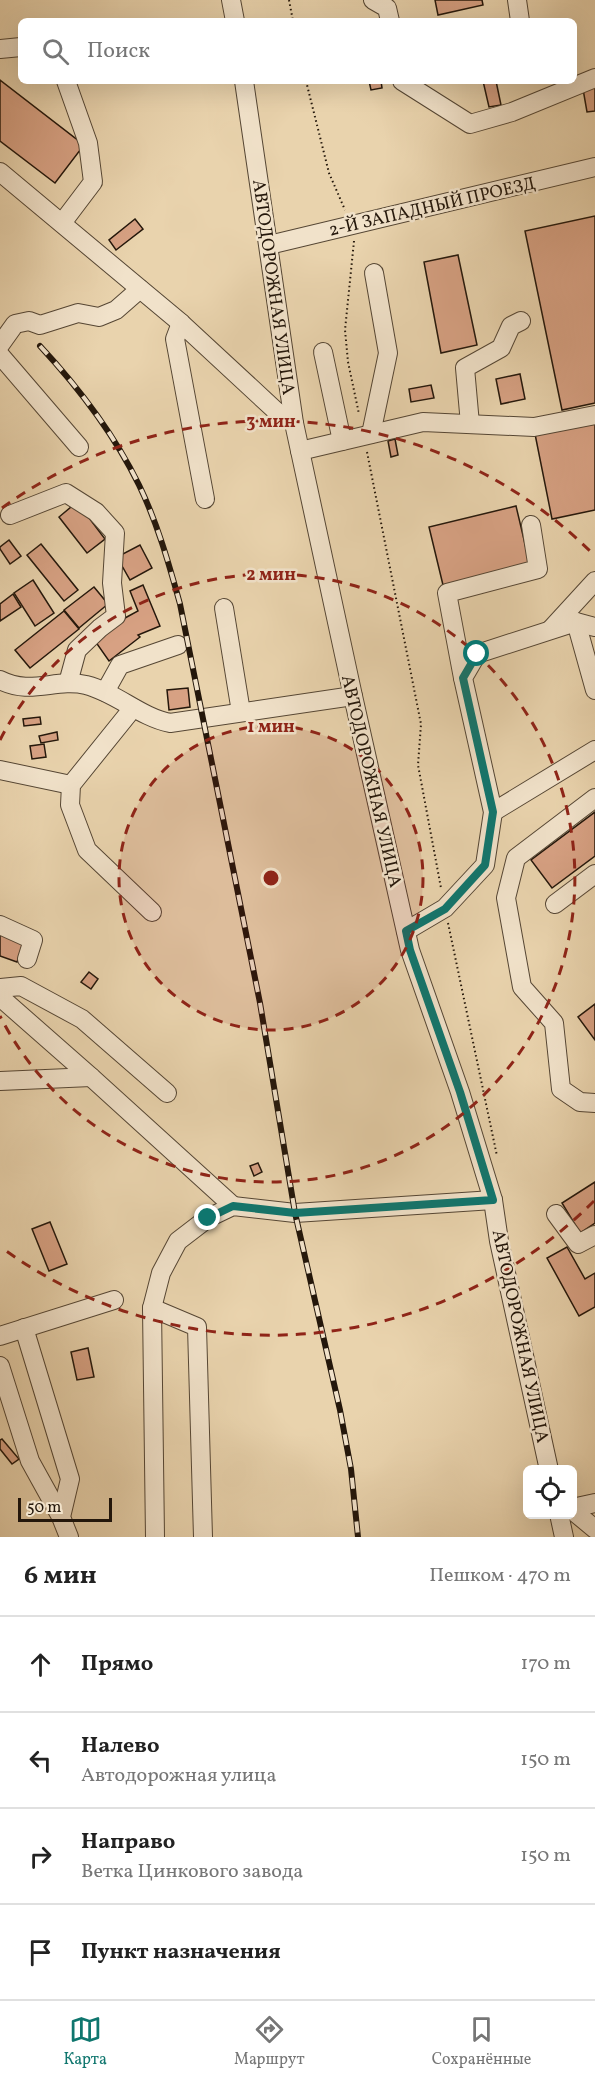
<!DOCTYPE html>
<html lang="ru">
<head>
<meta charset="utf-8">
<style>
  body { margin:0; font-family:Vollkorn,serif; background:#f2f2f2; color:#222 }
  .controls { position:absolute; right:18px; bottom:18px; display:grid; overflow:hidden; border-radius:9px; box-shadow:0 6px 24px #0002 }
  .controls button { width:54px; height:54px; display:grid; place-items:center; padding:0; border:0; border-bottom:2px solid #e0e0e0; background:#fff; color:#222; font:30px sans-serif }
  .scale { position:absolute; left:18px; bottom:15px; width:94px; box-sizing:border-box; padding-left:6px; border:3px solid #24170b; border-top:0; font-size:16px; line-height:21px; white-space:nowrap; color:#24170b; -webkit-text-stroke:4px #f1e2ca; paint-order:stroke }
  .stop { position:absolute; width:18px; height:18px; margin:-14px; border:4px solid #0f766e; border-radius:50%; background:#fff }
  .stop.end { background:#0f766e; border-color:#fff; box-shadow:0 2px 6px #0008 }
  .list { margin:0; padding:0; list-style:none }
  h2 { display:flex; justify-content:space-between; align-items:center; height:78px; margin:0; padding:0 24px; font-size:26px }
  h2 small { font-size:20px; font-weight:400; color:#767676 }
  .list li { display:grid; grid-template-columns:39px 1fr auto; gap:18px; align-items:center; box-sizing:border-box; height:96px; padding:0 24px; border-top:2px solid #e0e0e0 }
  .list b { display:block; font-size:22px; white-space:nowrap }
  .list p { margin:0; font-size:20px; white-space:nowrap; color:#767676 }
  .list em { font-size:20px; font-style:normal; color:#767676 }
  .icon { flex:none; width:33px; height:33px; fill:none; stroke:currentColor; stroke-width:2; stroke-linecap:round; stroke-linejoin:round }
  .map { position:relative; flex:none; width:595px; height:1537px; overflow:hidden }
  .search { position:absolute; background:#fff; box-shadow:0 6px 24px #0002; left:18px; right:18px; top:18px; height:66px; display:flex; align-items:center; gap:15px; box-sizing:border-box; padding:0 21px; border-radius:9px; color:#767676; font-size:22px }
  .sheet { height:462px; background:#fff }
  nav { display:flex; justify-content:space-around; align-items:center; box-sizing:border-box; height:84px; border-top:2px solid #e0e0e0; background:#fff; font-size:16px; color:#767676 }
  nav a { display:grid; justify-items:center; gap:3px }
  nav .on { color:#0f766e }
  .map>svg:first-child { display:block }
  .building { fill:#d7a183; stroke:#24170b; stroke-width:1.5 }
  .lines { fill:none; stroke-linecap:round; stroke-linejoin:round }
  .minor-casing { stroke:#554634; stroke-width:20 }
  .path { stroke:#24170b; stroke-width:2; stroke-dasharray:1.5 3; stroke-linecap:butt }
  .minor { stroke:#f1e2ca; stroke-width:18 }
  .rail-casing { stroke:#24170b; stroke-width:6 }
  .rail { stroke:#f1e2ca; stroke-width:4; stroke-dasharray:11; stroke-linecap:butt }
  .route { stroke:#0f766e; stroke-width:8 }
  .ring { fill:none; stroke:#8f2418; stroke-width:3; stroke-dasharray:10 8 }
  .labels { text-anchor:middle; stroke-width:5; stroke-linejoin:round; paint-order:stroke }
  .street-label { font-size:18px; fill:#24170b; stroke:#f1e2ca }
  .centre { fill:#8f2418; stroke:#f1e2ca; stroke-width:3 }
  .ring-label { font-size:18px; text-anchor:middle; font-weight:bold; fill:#8f2418; stroke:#f1e2ca; stroke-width:5; stroke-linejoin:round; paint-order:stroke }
</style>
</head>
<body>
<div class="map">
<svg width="595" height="1537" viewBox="0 0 595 1537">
  <rect width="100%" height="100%" fill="#e9d3ad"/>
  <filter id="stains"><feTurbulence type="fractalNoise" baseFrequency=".00333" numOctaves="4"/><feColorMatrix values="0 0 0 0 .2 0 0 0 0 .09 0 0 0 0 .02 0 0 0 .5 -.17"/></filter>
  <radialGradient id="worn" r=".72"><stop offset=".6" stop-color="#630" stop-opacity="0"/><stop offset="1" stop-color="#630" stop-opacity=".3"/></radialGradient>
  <g class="building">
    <path d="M435,0H482L483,5L438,15Z"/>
    <path d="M0,80L84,145L55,183L0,141Z"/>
    <path d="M369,81H381L382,88L371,90Z"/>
    <path d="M483,81H496L501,105L489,107Z"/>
    <path d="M595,87V111L587,112L583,89Z"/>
    <path d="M595,216V403L562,410L525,231Z"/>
    <path d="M135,219L143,229L116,250L109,240Z"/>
    <path d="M458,255L477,345L441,353L424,262Z"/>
    <path d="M520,374L525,399L501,404L496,379Z"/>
    <path d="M431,385L434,398L411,402L409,389Z"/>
    <path d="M595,421V510L552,519L535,434Z"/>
    <path d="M395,439L398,455L391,457L388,441Z"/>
    <path d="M77,502L105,539L87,553L59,517Z"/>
    <path d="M516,506L530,565L443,585L429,527Z"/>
    <path d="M9,540L21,556L10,564L0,549V547Z"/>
    <path d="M41,544L78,590L64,601L27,555Z"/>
    <path d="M140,545L152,568L130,580L117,557Z"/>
    <path d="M33,580L54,613L35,626L14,593Z"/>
    <path d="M143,585L160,626L138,635L140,637L109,661L95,641L125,618L138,611L130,591Z"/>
    <path d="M94,587L108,604L79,628L64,610Z"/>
    <path d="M13,594L21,607L0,621V604Z"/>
    <path d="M64,611L79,629L30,668L15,650Z"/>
    <path d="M188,688L190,707L169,710L167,690Z"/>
    <path d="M40,717L41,724L24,726L23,719Z"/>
    <path d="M57,732L58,740L41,743L39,736Z"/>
    <path d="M44,744L46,757L32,759L30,746Z"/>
    <path d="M595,812V856L552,888L531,860Z"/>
    <path d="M0,931L25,940L17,962L0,956Z"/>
    <path d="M89,972L98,979L91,989L81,982Z"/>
    <path d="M595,1004V1040L578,1017Z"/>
    <path d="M258,1163L262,1172L254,1176L250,1166Z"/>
    <path d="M595,1182V1223L580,1233L562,1203Z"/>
    <path d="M50,1222L67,1264L49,1271L32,1229Z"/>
    <path d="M567,1247L585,1279L595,1273V1307L579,1316L547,1258Z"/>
    <path d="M88,1348L94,1377L77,1380L71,1352Z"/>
    <path d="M2,1439L19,1459L12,1464L0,1449V1440Z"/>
  </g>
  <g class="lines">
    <defs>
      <g id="minor">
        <path d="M231,0L235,21"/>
        <path d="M373,0L387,8L390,21"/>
        <path d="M517,0L520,21"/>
        <path d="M0,49L21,47"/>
        <path d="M244,81L294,423L353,696L410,950L460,1092L493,1200L499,1241L549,1470"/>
        <path d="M402,81L470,124L512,112L595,78"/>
        <path d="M0,172L181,323L276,411L294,423"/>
        <path d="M62,223L93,182L88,143L66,81"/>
        <path d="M269,245L595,167"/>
        <path d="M181,323L175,339L205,499"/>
        <path d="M0,345L15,324L29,321L40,325L78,313L99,317L116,310L140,289"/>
        <path d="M323,352L342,441"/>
        <path d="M0,355L79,447"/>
        <path d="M470,424L465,368L501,348L511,326L521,321"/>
        <path d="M371,434L388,353L374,273"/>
        <path d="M300,451L423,422L534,427L595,415"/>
        <path d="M10,515L66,493L96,512L115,533L112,583L116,616L100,628L77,650L68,683"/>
        <path d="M224,608L241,712"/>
        <path d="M576,622L595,690"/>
        <path d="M551,629L595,581"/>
        <path d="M463,678L447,593L538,569L531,525"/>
        <path d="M0,680C31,696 55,678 86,685C117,693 140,717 170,723L353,696"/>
        <path d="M105,692L120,665L178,645"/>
        <path d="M133,708L71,785L70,805L87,850L152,912"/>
        <path d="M0,770L71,785"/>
        <path d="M595,798L516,858L506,898L522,987L554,1023L561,1089L580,1102L595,1103"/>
        <path d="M493,812L595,750"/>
        <path d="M555,904L595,874"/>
        <path d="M0,925L33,940L27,959"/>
        <path d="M406,931L445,908L485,865L493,812L463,678L477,654L576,622L595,627"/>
        <path d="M0,988L21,986L82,1019L167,1093"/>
        <path d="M0,997L91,1077L233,1206"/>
        <path d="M0,1081L91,1077"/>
        <path d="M556,1214L578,1244L595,1235"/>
        <path d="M152,1308L197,1327L203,1537"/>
        <path d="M24,1328L70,1479L61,1517L69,1537"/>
        <path d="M0,1336L114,1300"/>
        <path d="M0,1366L30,1461L61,1517"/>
        <path d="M572,1508L595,1503"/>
        <path d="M572,1510L595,1529"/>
        <path d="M559,1514L564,1537"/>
        <path d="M155,1537L152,1308L161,1273L178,1241L208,1218L233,1206L295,1213L493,1200"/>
      </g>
    </defs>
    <use href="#minor" class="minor-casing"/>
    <g class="path">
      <path d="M289,0L293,21"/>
      <path d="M306,81L329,173L345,210"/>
      <path d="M354,241L345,330L348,362L359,414"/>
      <path d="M367,452L421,724L418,765L441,888"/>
      <path d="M448,923L497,1156"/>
    </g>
    <use href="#minor" class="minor"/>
    <defs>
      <path id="rail" d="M40,346C79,388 114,434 139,485C157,522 169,564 180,604L260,1003L295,1213L340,1410L351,1469L358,1537"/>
    </defs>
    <use href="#rail" class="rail-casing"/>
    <use href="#rail" class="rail"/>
  </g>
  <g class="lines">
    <path class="route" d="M208,1218L233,1206L295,1213L493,1200L460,1092L410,950L406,931L445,909L485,865L493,812L463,678L477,654"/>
  </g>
  <circle cx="271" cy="878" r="152" fill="#8f2418" fill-opacity=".12"/>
  <g class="ring">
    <circle cx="271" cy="878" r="152"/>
    <path d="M0 740A304 304 0 1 1 0 1016"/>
    <path d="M594 1201A457 457 0 0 1 2 1248M2 508A457 457 0 0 1 594 555"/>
  </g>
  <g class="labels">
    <g class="street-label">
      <text transform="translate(432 206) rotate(-13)" y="6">2-Й ЗАПАДНЫЙ ПРОЕЗД</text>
      <text transform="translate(274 287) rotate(82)" y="6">АВТОДОРОЖНАЯ УЛИЦА</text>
      <text transform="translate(372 781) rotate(77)" y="6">АВТОДОРОЖНАЯ УЛИЦА</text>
      <text transform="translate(521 1336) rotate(78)" y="6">АВТОДОРОЖНАЯ УЛИЦА</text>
    </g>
  </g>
  <circle cx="271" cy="878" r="9" class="centre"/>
  <g class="ring-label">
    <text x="271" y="427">3 мин</text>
    <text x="271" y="580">2 мин</text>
    <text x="271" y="732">1 мин</text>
  </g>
  <rect width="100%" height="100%" filter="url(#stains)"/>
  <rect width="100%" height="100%" fill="url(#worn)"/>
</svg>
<div class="controls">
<button><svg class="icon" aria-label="locate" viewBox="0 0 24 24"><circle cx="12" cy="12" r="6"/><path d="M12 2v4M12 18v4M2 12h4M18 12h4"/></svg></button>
</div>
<div class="scale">50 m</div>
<div class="stop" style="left:477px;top:654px"></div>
<div class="stop end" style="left:208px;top:1218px"></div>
<div class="search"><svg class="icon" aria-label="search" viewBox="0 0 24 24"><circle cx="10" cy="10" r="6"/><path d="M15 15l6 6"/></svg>Поиск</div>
</div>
<section class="sheet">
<h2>6 мин<small>Пешком · 470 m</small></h2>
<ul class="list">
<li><svg class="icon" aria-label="ahead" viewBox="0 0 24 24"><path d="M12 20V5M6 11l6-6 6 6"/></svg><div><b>Прямо</b></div><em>170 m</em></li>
<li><svg class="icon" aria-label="left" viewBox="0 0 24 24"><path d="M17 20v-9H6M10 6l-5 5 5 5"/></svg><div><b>Налево</b><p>Автодорожная улица</p></div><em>150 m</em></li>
<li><svg class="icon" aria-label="right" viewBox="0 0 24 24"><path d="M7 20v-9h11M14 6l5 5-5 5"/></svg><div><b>Направо</b><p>Ветка Цинкового завода</p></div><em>150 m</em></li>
<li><svg class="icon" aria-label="arrive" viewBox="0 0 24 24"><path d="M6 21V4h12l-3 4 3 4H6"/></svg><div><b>Пункт назначения</b></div></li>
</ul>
</section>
<nav>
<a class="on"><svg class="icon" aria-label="map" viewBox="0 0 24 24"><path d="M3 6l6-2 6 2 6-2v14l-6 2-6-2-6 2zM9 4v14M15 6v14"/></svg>Карта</a>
<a><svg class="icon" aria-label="directions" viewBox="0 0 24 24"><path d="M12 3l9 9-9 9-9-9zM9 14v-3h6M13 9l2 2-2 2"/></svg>Маршрут</a>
<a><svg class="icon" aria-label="saved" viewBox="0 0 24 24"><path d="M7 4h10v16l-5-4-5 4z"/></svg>Сохранённые</a>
</nav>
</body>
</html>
